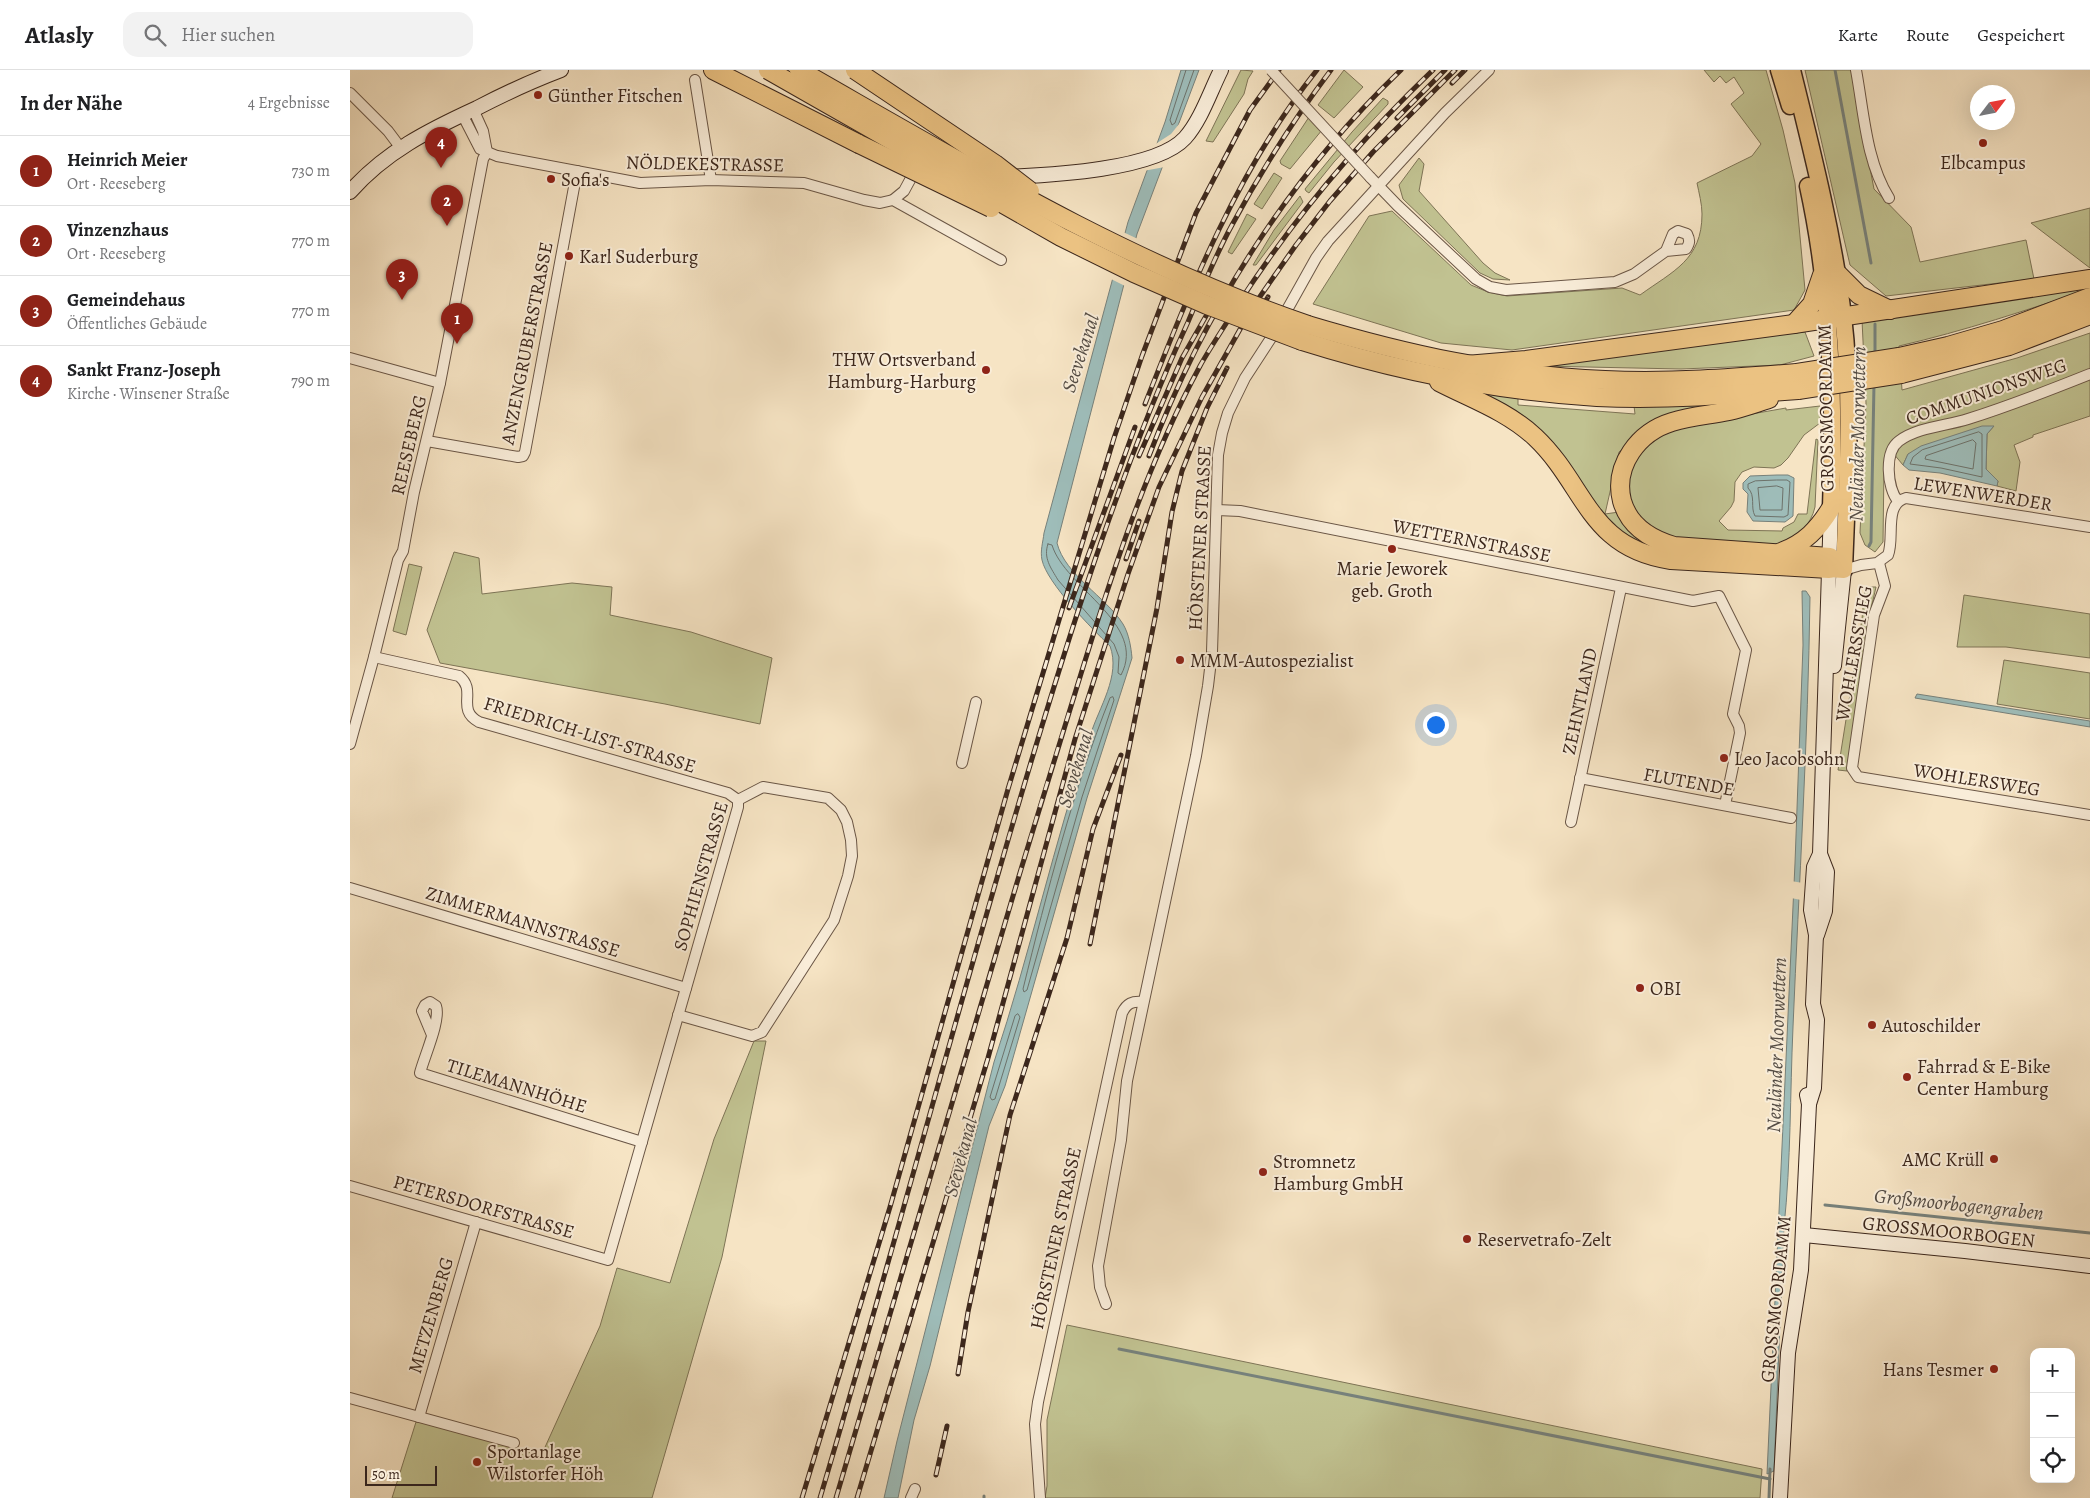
<!DOCTYPE html>
<html lang="de">
<head>
<meta charset="utf-8">
<style>
  body { margin:0; font-family:Alegreya,serif; background:#f2f2f2; color:#202124 }
  .controls { position:absolute; right:15px; bottom:15px; display:grid; overflow:hidden; border-radius:10px; box-shadow:0 5px 20px #0002 }
  .controls button { width:45px; height:45px; display:grid; place-items:center; padding:0; border:0; border-bottom:1px solid #e0e0e0; background:#fff; color:#202124; font:25px sans-serif }
  .compass { position:absolute; left:1620px; top:15px; width:45px; height:45px; border-radius:50%; background:#fff; box-shadow:0 5px 20px #0002; rotate:58deg }
  .scale { position:absolute; left:15px; bottom:12px; width:72px; box-sizing:border-box; padding-left:5px; border:2px solid #3c271c; border-top:0; font-size:14px; line-height:18px; white-space:nowrap; color:#3c271c; -webkit-text-stroke:4px #f9edd9; paint-order:stroke }
  .you { position:absolute; left:1085px; top:654px; width:18px; height:18px; margin:-12px; border:4px solid #fff; border-radius:50%; background:#1a73e8; box-shadow:0 0 0 8px #1a73e833 }
  .badge { display:grid; place-items:center; width:32px; height:32px; border-radius:50%; background:#8f2418; color:#fff; font-size:16px; font-weight:700 }
  .pin { position:absolute; translate:-50% -41px; filter:drop-shadow(0 1px 2px #0008) }
  .pin::after { content:''; position:absolute; top:26px; width:18px; height:15px; background:inherit; clip-path:polygon(0 0,100% 0,50% 100%) }
  .list { margin:0; padding:0; list-style:none }
  h2 { display:flex; justify-content:space-between; align-items:center; height:65px; margin:0; padding:0 20px; font-size:21px }
  h2 small { font-size:16px; font-weight:400; color:#757577 }
  .list li { display:grid; grid-template-columns:32px 1fr auto; gap:15px; align-items:center; box-sizing:border-box; height:70px; padding:0 20px; border-top:1px solid #e0e0e0 }
  .list b { display:block; font-size:19px; white-space:nowrap }
  .list p { margin:0; font-size:16px; white-space:nowrap; color:#757577 }
  .list em { font-size:16px; font-style:normal; color:#757577 }
  .icon { flex:none; width:28px; height:28px; fill:none; stroke:currentColor; stroke-width:2; stroke-linecap:round; stroke-linejoin:round }
  .map { position:relative; flex:none; width:1740px; height:1428px; overflow:hidden }
  header { display:flex; align-items:center; gap:30px; box-sizing:border-box; height:70px; padding:0 25px; background:#fff; border-bottom:1px solid #e0e0e0 }
  header strong { font-size:24px }
  nav { display:flex; gap:28px; margin-inline-start:auto; font-size:18px }
  .search { width:350px; height:45px; background:#f2f2f2; display:flex; align-items:center; gap:12px; box-sizing:border-box; padding:0 18px; border-radius:15px; color:#757577; font-size:19px }
  main { display:flex }
  aside { flex:1; background:#fff }
  .map>svg:first-child { display:block }
  .green { fill:#c1c291; stroke:#7e7456 }
  .water { fill:#9ebdba; stroke:#77817b }
  .pier { fill:#f6e4c4 }
  .lines { fill:none; stroke-linecap:round; stroke-linejoin:round }
  .shore { stroke:#6d726b; stroke-width:1 }
  .stream { stroke:#77817b; stroke-width:3 }
  .street-casing { stroke:#6a5646; stroke-width:12 }
  .secondary-casing { stroke:#3c271c; stroke-width:16 }
  .primary-casing { stroke:#3c271c; stroke-width:19 }
  .highway-casing { stroke:#3c271c; stroke-width:20 }
  .street { stroke:#f9edd9; stroke-width:10 }
  .secondary { stroke:#f9edd9; stroke-width:14 }
  .primary { stroke:#ebc282; stroke-width:16 }
  .highway { stroke:#ebc282; stroke-width:18 }
  .rail-casing { stroke:#3c271c; stroke-width:5 }
  .rail { stroke:#f9edd9; stroke-width:3; stroke-dasharray:9; stroke-linecap:butt }
  .street-bridge-casing { stroke:#6a5646; stroke-width:12; stroke-linecap:butt }
  .highway-bridge-casing { stroke:#3c271c; stroke-width:20; stroke-linecap:butt }
  .street-bridge { stroke:#f9edd9; stroke-width:10 }
  .highway-bridge { stroke:#ebc282; stroke-width:18 }
  .poi-dot { fill:#8f2418; stroke:#f9edd9; stroke-width:2 }
  .labels { text-anchor:middle; stroke-width:4; stroke-linejoin:round; paint-order:stroke }
  .poi-label { font-size:19px; fill:#3c271c; stroke:#f9edd9; text-anchor:start }
  .street-label { font-size:19px; fill:#3c271c; stroke:#f9edd9 }
  .water-label { font-size:20px; font-style:italic; fill:#544c44; stroke:#f9edd9 }
</style>
</head>
<body>
<header>
<strong>Atlasly</strong>
<div class="search"><svg class="icon" aria-label="search" viewBox="0 0 24 24"><circle cx="10" cy="10" r="6"/><path d="M15 15l6 6"/></svg>Hier suchen</div>
<nav><a>Karte</a><a>Route</a><a>Gespeichert</a></nav>
</header>
<main>
<aside>
<h2>In der Nähe<small>4 Ergebnisse</small></h2>
<ul class="list">
<li><span class="badge">1</span><div><b>Heinrich Meier</b><p>Ort · Reeseberg</p></div><em>730 m</em></li>
<li><span class="badge">2</span><div><b>Vinzenzhaus</b><p>Ort · Reeseberg</p></div><em>770 m</em></li>
<li><span class="badge">3</span><div><b>Gemeindehaus</b><p>Öffentliches Gebäude</p></div><em>770 m</em></li>
<li><span class="badge">4</span><div><b>Sankt Franz-Joseph</b><p>Kirche · Winsener Straße</p></div><em>790 m</em></li>
</ul>
</aside>
<div class="map">
<svg width="1740" height="1428" viewBox="0 0 1740 1428">
  <rect width="100%" height="100%" fill="#f6e4c4"/>
  <filter id="stains"><feTurbulence type="fractalNoise" baseFrequency=".004" numOctaves="4"/><feColorMatrix values="0 0 0 0 .2 0 0 0 0 .09 0 0 0 0 .02 0 0 0 .5 -.17"/></filter>
  <radialGradient id="worn" r=".72"><stop offset=".6" stop-color="#630" stop-opacity="0"/><stop offset="1" stop-color="#630" stop-opacity=".3"/></radialGradient>
  <g class="green">
    <path d="M891,0L903,1L898,9L894,24L863,72L856,71Z"/>
    <path d="M994,0L1013,17L984,48L968,35Z"/>
    <path d="M1354,0H1416L1433,60L1445,113L1455,220L1444,240L1162,280L1091,273L963,234L1019,146L1042,141L1121,215L1138,222L1157,226L1272,218L1290,225C1323,201 1352,190 1352,144C1352,134 1349,123 1347,113L1402,86L1411,74L1381,34L1394,23L1384,7L1376,13L1370,6L1364,12Z"/>
    <path d="M1455,0H1501L1524,119L1561,157L1570,192L1676,170L1684,209L1536,226L1500,195Z"/>
    <path d="M1033,28L1038,31V34L984,92L959,123L956,121L955,119L1002,62Z"/>
    <path d="M959,47L972,60L940,99L931,94L930,91Z"/>
    <path d="M1069,88L1074,94L1069,121L1133,193L1145,203L1160,210L1143,209L1130,203L1053,129L1049,115Z"/>
    <path d="M924,103L932,108L912,139L904,134Z"/>
    <path d="M950,126L953,132L906,195H903L924,160Z"/>
    <path d="M1740,138V198L1681,153Z"/>
    <path d="M897,144L906,149L882,184L878,182Z"/>
    <path d="M1740,215V219C1677,240 1614,261 1549,276L1552,320L1667,288L1740,263V346L1683,365V367L1664,375L1670,392L1666,421L1647,416L1648,411L1636,399L1637,364L1643,357L1558,384L1553,395L1538,377L1534,396L1533,472L1525,482L1515,475L1510,463L1516,333L1512,250Z"/>
    <path d="M1455,262L1464,286L1430,295L1331,299L1190,296L1335,274Z"/>
    <path d="M1132,323L1168,328V335L1285,344L1284,336L1367,335L1299,356L1269,382L1255,444L1269,442L1302,475L1301,480L1259,455Z"/>
    <path d="M1470,336V353L1454,365L1438,388L1431,395L1424,398L1404,397L1392,402L1385,412L1384,431L1381,437L1369,451L1378,460L1432,461L1433,458L1444,452L1448,444H1457L1466,369L1468,370L1465,437C1461,455 1448,465 1435,477L1328,471L1292,454L1277,425L1281,393L1302,369L1333,356L1436,338V340Z"/>
    <path d="M104,482L129,488L132,524L222,513L262,517L260,545L341,562L422,588L410,654L315,634L90,593L77,560Z"/>
    <path d="M59,494L72,497L56,565L43,561Z"/>
    <path d="M1515,517H1526L1521,539L1497,701L1488,700L1512,549Z"/>
    <path d="M1614,525L1740,544V588L1656,577H1607Z"/>
    <path d="M1654,590L1740,603V649L1647,634Z"/>
    <path d="M404,971H416L372,1187L302,1428H42L66,1352L71,1351L191,1386L250,1256L267,1198L320,1213L364,1069Z"/>
    <path d="M717,1255L1412,1399L1410,1428H695L697,1416V1350Z"/>
  </g>
  <g class="water">
    <path d="M831,0H849L787,164L707,473C715,505 756,527 773,554C779,564 781,577 782,588L737,728L655,1016L639,1056L580,1296L564,1350L548,1428H534L547,1371L644,992C680,884 704,773 740,666C749,637 771,606 760,576C742,559 697,513 692,490C690,481 693,472 694,463L778,152L815,52Z"/>
    <path d="M1632,356H1644L1637,364L1636,399L1648,411L1647,416L1590,403L1559,400L1553,395L1558,384L1571,376Z"/>
    <path d="M1427,405H1438L1444,408L1443,446L1435,452L1403,451L1397,442L1398,424L1393,419V413L1400,406Z"/>
    <path d="M1452,521H1456L1460,527C1458,670 1449,814 1443,957C1440,1024 1441,1091 1434,1157L1424,1401L1417,1404L1445,793L1453,575Z"/>
    <path d="M1567,624L1740,651V657L1565,628Z"/>
  </g>
  <g class="pier">
    <path d="M833,49L815,97L793,101L804,75L821,64Z"/>
    <path d="M773,162L788,169L775,216L761,209Z"/>
    <path d="M1441,811L1453,813L1451,830L1441,828Z"/>
  </g>
  <g class="lines">
    <g class="shore">
      <path d="M836,0L820,50L822,55L825,53L844,0"/>
      <path d="M1629,362L1632,364V407L1591,398L1560,394L1563,387L1572,380Z"/>
      <path d="M1623,370L1626,373L1623,399L1575,389L1576,386Z"/>
      <path d="M1427,410H1437L1440,412L1438,445L1434,447L1405,446C1400,437 1406,426 1398,418V414L1405,411Z"/>
      <path d="M1427,416L1433,418L1432,440H1410L1408,418Z"/>
      <path d="M698,474L702,475C715,518 798,554 771,605L768,603L769,587L764,574L708,510C701,498 693,488 698,474Z"/>
      <path d="M763,627L764,630L732,727L677,920L674,922L673,919C697,822 723,720 760,628Z"/>
      <path d="M668,944L670,947L645,1029L642,1030L640,1027L665,946Z"/>
    </g>
    <g class="stream">
      <path d="M1485,0L1521,193"/>
      <path d="M1525,286V254"/>
      <path d="M1519,476L1521,472L1524,314"/>
      <path d="M1475,1135L1740,1163"/>
      <path d="M769,1279L1420,1409"/>
      <path d="M634,1428V1426"/>
      <path d="M1419,1428L1420,1399"/>
    </g>
    <defs>
      <g id="street">
        <path d="M1506,0C1514,43 1516,91 1539,128"/>
        <path d="M345,10L361,110"/>
        <path d="M0,23L38,61L50,77"/>
        <path d="M123,39L133,61L137,82"/>
        <path d="M112,44L130,79L147,86L290,113L361,110L454,113L514,130L530,133L543,130L651,190"/>
        <path d="M1020,107L1047,135L1126,209L1140,217L1156,220L1265,212L1284,204L1316,181L1336,179C1340,173 1340,170 1337,164L1328,161L1323,164L1316,181"/>
        <path d="M543,130L554,121L567,97"/>
        <path d="M0,288L90,313"/>
        <path d="M77,371L168,387L173,386L175,382L227,101"/>
        <path d="M1548,431C1537,418 1534,382 1549,371C1568,357 1596,356 1618,349C1659,336 1700,320 1740,304"/>
        <path d="M867,440L890,441L1343,531L1369,526L1396,580L1383,644L1389,656L1390,663L1375,735"/>
        <path d="M1529,493L1535,516L1524,545L1502,698L1508,707L1740,745"/>
        <path d="M1494,500L1511,495L1527,493L1538,485C1545,468 1533,434 1556,428L1740,457"/>
        <path d="M24,587L109,606C128,621 105,639 129,652L378,723L388,730"/>
        <path d="M0,674L24,587L48,490L53,481L64,422L90,313L133,89L137,82"/>
        <path d="M612,693L626,632"/>
        <path d="M1230,708L1441,748"/>
        <path d="M1221,752L1271,518"/>
        <path d="M0,818L336,918"/>
        <path d="M328,945L402,966L412,962L484,850L498,806L502,786L501,770L497,752L491,740L478,728L413,717L388,730"/>
        <path d="M82,965L72,941L75,935L80,932L86,936C91,950 74,987 70,1003L292,1072"/>
        <path d="M0,1116L258,1190L388,737V730"/>
        <path d="M756,1234L750,1217L748,1196L771,1070L777,1011L846,686L858,616L862,582L868,385L872,363L878,343L895,308L923,265L966,188L978,171L1095,43L1139,0"/>
        <path d="M0,1328L164,1373"/>
        <path d="M69,1347L126,1152"/>
        <path d="M561,1428L565,1419"/>
        <path d="M690,1428L685,1354L688,1332L772,943C777,933 782,931 793,932"/>
      </g>
      <g id="secondary">
        <path d="M658,107C701,105 806,100 835,68C851,50 860,22 871,0"/>
        <path d="M0,122C35,82 79,60 127,38C154,24 182,11 211,0"/>
        <path d="M1484,596L1494,500"/>
        <path d="M1467,865L1475,841L1477,802L1470,784"/>
        <path d="M1459,1034L1464,1018L1467,950L1463,934L1466,865L1461,840L1464,797L1470,784L1481,438"/>
        <path d="M1454,1165L1615,1181L1740,1196"/>
        <path d="M1430,1428L1438,1283L1451,1200L1459,1034L1457,1025"/>
      </g>
      <g id="primary">
        <path d="M1429,0L1440,36"/>
        <path d="M1442,0C1462,81 1483,163 1493,246C1503,330 1497,416 1494,500L1479,499"/>
        <path d="M1458,116C1481,221 1485,331 1481,438"/>
      </g>
      <g id="highway">
        <path d="M363,0L509,74"/>
        <path d="M1487,203L1509,225L1540,240"/>
        <path d="M1444,254L1462,234L1472,205"/>
        <path d="M958,255C1055,284 1153,306 1255,310C1319,313 1383,308 1447,303"/>
        <path d="M952,271C1047,301 1147,321 1247,327C1314,330 1381,325 1448,320"/>
        <path d="M1549,287L1598,276L1653,260L1740,227"/>
        <path d="M1116,295L1176,290L1444,254L1740,209"/>
        <path d="M1551,304L1659,276L1740,245"/>
        <path d="M1089,312C1122,329 1157,341 1185,367C1236,415 1238,478 1321,490L1479,499"/>
        <path d="M1419,329C1406,333 1392,338 1379,341C1360,345 1341,346 1322,352C1289,362 1263,395 1272,431C1279,456 1300,469 1324,476L1480,487"/>
        <path d="M1431,482C1455,473 1468,459 1481,438"/>
      </g>
    </defs>
    <use href="#street" class="street-casing"/>
    <use href="#secondary" class="secondary-casing"/>
    <use href="#primary" class="primary-casing"/>
    <use href="#highway" class="highway-casing"/>
    <use href="#street" class="street"/>
    <use href="#secondary" class="secondary"/>
    <use href="#primary" class="primary"/>
    <use href="#highway" class="highway"/>
    <defs>
      <g id="rail">
        <path d="M1102,13L1115,0"/>
        <path d="M1047,48L1095,0"/>
        <path d="M899,258L918,227"/>
        <path d="M795,334C841,217 888,99 967,0"/>
        <path d="M789,386L832,288L872,218"/>
        <path d="M799,386C854,241 939,107 1051,0"/>
        <path d="M776,489L789,451"/>
        <path d="M719,538L785,357"/>
        <path d="M740,874L807,538L822,442L832,401L857,338L877,298"/>
        <path d="M608,1304L618,1242L660,1045L717,868L743,759L771,685"/>
        <path d="M586,1405L597,1356"/>
        <path d="M452,1428L540,1137L658,719L764,368L792,286L846,143L900,40L929,0"/>
        <path d="M470,1428C543,1183 608,936 681,692C726,543 773,394 838,252C852,219 865,186 882,155C911,101 944,49 981,0"/>
        <path d="M486,1428C542,1236 599,1045 655,853C678,775 702,697 726,620C760,509 795,398 850,296C861,276 875,256 887,236C942,150 1009,71 1083,0"/>
        <path d="M507,1428L638,988L725,669L778,504L809,417L852,327L902,238L946,175L980,131L1023,82L1105,0"/>
      </g>
    </defs>
    <use href="#rail" class="rail-casing"/>
    <use href="#rail" class="rail"/>
    <defs>
      <path id="street-bridge" d="M921,0L1020,107"/>
      <g id="highway-bridge">
        <path d="M418,0L711,167L784,203L857,235L952,271"/>
        <path d="M449,0C614,94 777,193 958,255"/>
        <path d="M505,0L645,94L680,121"/>
        <path d="M509,74L641,138"/>
        <path d="M1447,303L1549,287"/>
        <path d="M1448,320L1551,304"/>
      </g>
    </defs>
    <use href="#street-bridge" class="street-bridge-casing"/>
    <use href="#highway-bridge" class="highway-bridge-casing"/>
    <use href="#street-bridge" class="street-bridge"/>
    <use href="#highway-bridge" class="highway-bridge"/>
  </g>
  <g class="poi-dot">
    <circle cx="188" cy="25" r="5"/>
    <circle cx="1633" cy="73" r="5"/>
    <circle cx="201" cy="109" r="5"/>
    <circle cx="219" cy="186" r="5"/>
    <circle cx="636" cy="300" r="5"/>
    <circle cx="1042" cy="479" r="5"/>
    <circle cx="830" cy="590" r="5"/>
    <circle cx="1374" cy="688" r="5"/>
    <circle cx="1290" cy="918" r="5"/>
    <circle cx="1522" cy="955" r="5"/>
    <circle cx="1557" cy="1007" r="5"/>
    <circle cx="1644" cy="1089" r="5"/>
    <circle cx="913" cy="1102" r="5"/>
    <circle cx="1117" cy="1169" r="5"/>
    <circle cx="1644" cy="1299" r="5"/>
    <circle cx="127" cy="1392" r="5"/>
  </g>
  <g class="labels">
    <g class="poi-label">
      <text x="198" y="32">Günther Fitschen</text>
      <text x="1633" y="99" text-anchor="middle">Elbcampus</text>
      <text x="211" y="116">Sofia's</text>
      <text x="229" y="193">Karl Suderburg</text>
      <text x="626" y="296" text-anchor="end">THW Ortsverband<tspan x="626" dy="22">Hamburg-Harburg</tspan></text>
      <text x="1042" y="505" text-anchor="middle">Marie Jeworek<tspan x="1042" dy="22">geb. Groth</tspan></text>
      <text x="840" y="597">MMM-Autospezialist</text>
      <text x="1384" y="695">Leo Jacobsohn</text>
      <text x="1300" y="925">OBI</text>
      <text x="1532" y="962">Autoschilder</text>
      <text x="1567" y="1003">Fahrrad &amp; E-Bike<tspan x="1567" dy="22">Center Hamburg</tspan></text>
      <text x="1634" y="1096" text-anchor="end">AMC Krüll</text>
      <text x="923" y="1098">Stromnetz<tspan x="923" dy="22">Hamburg GmbH</tspan></text>
      <text x="1127" y="1176">Reservetrafo-Zelt</text>
      <text x="1634" y="1306" text-anchor="end">Hans Tesmer</text>
      <text x="137" y="1388">Sportanlage<tspan x="137" dy="22">Wilstorfer Höh</tspan></text>
    </g>
    <g class="street-label">
      <text transform="translate(355 93) rotate(1)" y="7">NÖLDEKESTRASSE</text>
      <text transform="translate(176 273) rotate(-79)" y="7">ANZENGRUBERSTRASSE</text>
      <text transform="translate(1636 321) rotate(-19)" y="7">COMMUNIONSWEG</text>
      <text transform="translate(1475 338) rotate(-91)" y="7">GROSSMOORDAMM</text>
      <text transform="translate(58 375) rotate(-77)" y="7">REESEBERG</text>
      <text transform="translate(1633 423) rotate(9)" y="7">LEWENWERDER</text>
      <text transform="translate(849 468) rotate(-87)" y="7">HÖRSTENER STRASSE</text>
      <text transform="translate(1122 470) rotate(11)" y="7">WETTERNSTRASSE</text>
      <text transform="translate(1503 583) rotate(-80)" y="7">WOHLERSSTIEG</text>
      <text transform="translate(1229 631) rotate(-78)" y="7">ZEHNTLAND</text>
      <text transform="translate(240 664) rotate(17)" y="7">FRIEDRICH-LIST-STRASSE</text>
      <text transform="translate(1627 709) rotate(9)" y="7">WOHLERSWEG</text>
      <text transform="translate(1339 711) rotate(10)" y="7">FLUTENDE</text>
      <text transform="translate(350 806) rotate(-74)" y="7">SOPHIENSTRASSE</text>
      <text transform="translate(173 851) rotate(17)" y="7">ZIMMERMANNSTRASSE</text>
      <text transform="translate(167 1015) rotate(17)" y="7">TILEMANNHÖHE</text>
      <text transform="translate(134 1136) rotate(16)" y="7">PETERSDORFSTRASSE</text>
      <text transform="translate(1599 1161) rotate(6)" y="7">GROSSMOORBOGEN</text>
      <text transform="translate(705 1168) rotate(-78)" y="7">HÖRSTENER STRASSE</text>
      <text transform="translate(1425 1229) rotate(-84)" y="7">GROSSMOORDAMM</text>
      <text transform="translate(80 1245) rotate(-74)" y="7">METZENBERG</text>
    </g>
    <g class="water-label">
      <text transform="translate(730 283) rotate(-72)" y="7">Seevekanal</text>
      <text transform="translate(1507 364) rotate(-89)" y="7">Neuländer Moorwettern</text>
      <text transform="translate(725 698) rotate(-73)" y="7">Seevekanal</text>
      <text transform="translate(1426 975) rotate(-88)" y="7">Neuländer Moorwettern</text>
      <text transform="translate(610 1087) rotate(-75)" y="7">Seevekanal</text>
      <text transform="translate(1609 1134) rotate(6)" y="7">Großmoorbogengraben</text>
    </g>
  </g>
  <rect width="100%" height="100%" filter="url(#stains)"/>
  <rect width="100%" height="100%" fill="url(#worn)"/>
</svg>
<div class="controls">
<button>+</button>
<button>−</button>
<button><svg class="icon" aria-label="locate" viewBox="0 0 24 24"><circle cx="12" cy="12" r="6"/><path d="M12 2v4M12 18v4M2 12h4M18 12h4"/></svg></button>
</div>
<svg class="compass" viewBox="-18 -18 36 36"><path d="M0-13l5 13h-10z" fill="#e53935"/><path d="M0 13l5-13h-10z" fill="#757577"/></svg>
<div class="scale">50 m</div>
<div class="you"></div>
<div class="pin badge" style="left:107px;top:274px">1</div>
<div class="pin badge" style="left:97px;top:156px">2</div>
<div class="pin badge" style="left:52px;top:230px">3</div>
<div class="pin badge" style="left:91px;top:98px">4</div>
</div>
</main>
</body>
</html>
